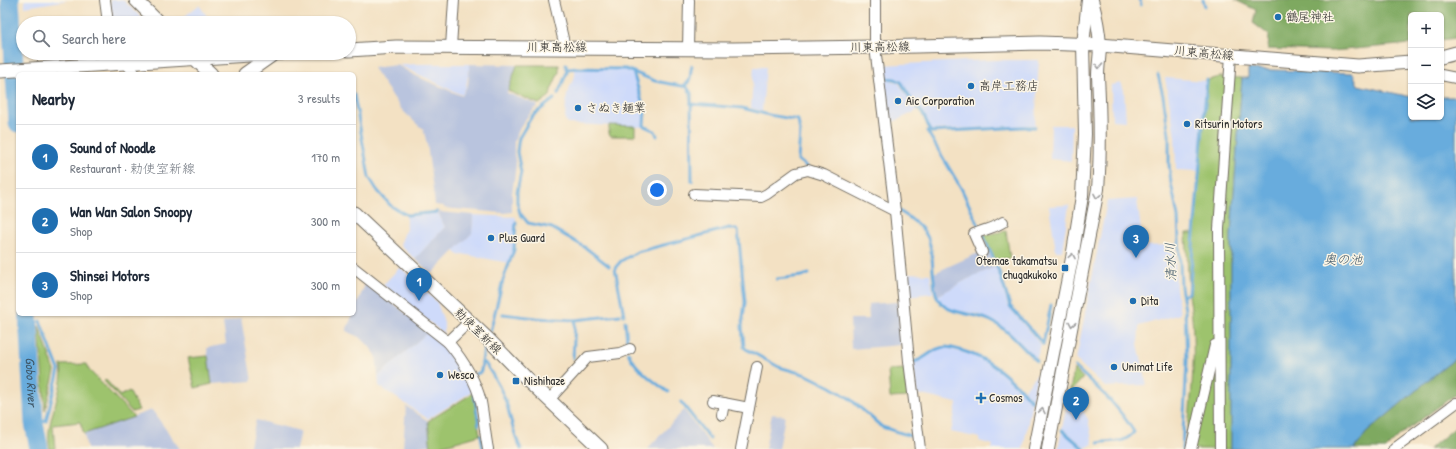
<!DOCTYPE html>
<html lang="en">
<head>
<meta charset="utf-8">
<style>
  body { margin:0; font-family:"Patrick Hand","Klee One",sans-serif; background:#f2f2f3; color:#1f2937 }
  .controls { position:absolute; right:12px; top:12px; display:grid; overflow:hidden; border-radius:6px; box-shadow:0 1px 3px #0004 }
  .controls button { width:36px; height:36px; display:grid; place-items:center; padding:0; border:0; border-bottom:1px solid #e0e1e3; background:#fff; color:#1f2937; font:20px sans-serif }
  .you { position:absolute; left:657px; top:190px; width:14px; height:14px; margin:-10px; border:3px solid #fff; border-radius:50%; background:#1a73e8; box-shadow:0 0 0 6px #1a73e833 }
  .badge { display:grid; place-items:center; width:26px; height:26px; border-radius:50%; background:#1f6fb2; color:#fff; font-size:13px; font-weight:700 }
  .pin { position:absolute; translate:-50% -33px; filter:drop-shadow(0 1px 2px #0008) }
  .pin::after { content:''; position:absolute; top:21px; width:14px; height:12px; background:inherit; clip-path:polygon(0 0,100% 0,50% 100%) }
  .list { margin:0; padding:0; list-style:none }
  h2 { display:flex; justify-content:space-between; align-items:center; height:52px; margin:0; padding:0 16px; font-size:17px }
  h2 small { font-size:13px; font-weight:400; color:#747a83 }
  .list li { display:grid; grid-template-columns:26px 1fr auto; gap:12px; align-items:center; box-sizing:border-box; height:64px; padding:0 16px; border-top:1px solid #e0e1e3 }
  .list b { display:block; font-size:15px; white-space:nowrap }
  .list p { margin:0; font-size:13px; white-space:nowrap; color:#747a83 }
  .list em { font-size:13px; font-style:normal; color:#747a83 }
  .icon { flex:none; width:22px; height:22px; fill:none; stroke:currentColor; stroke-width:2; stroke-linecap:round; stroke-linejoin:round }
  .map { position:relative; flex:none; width:1456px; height:449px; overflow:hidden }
  .search { position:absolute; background:#fff; box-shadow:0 1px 3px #0004; left:16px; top:16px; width:340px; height:44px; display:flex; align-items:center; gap:10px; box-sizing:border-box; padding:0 14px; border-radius:22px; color:#747a83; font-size:15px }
  .panel { position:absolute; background:#fff; box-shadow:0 1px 3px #0004; left:16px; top:72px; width:340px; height:244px; border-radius:6px }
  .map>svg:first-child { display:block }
  .built { fill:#cedafa }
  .industrial { fill:#b9c4de }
  .green { fill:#9dc36d; stroke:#64774c }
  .forest { fill:#7ea960; stroke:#546a46 }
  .water { fill:#68acdd; stroke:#4a6c84 }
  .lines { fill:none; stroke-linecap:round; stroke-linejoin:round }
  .stream { stroke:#68acdd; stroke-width:3 }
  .river { stroke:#68acdd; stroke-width:19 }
  .minor-casing { stroke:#716b60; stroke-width:12 }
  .tertiary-casing { stroke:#716b60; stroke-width:14 }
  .secondary-casing { stroke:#716b60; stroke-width:15 }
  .minor { stroke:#fff; stroke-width:10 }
  .tertiary { stroke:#fff; stroke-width:12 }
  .secondary { stroke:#fff; stroke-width:13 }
  .oneway { stroke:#a0a0a0 }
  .poi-dot { fill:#1f6fb2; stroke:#fcf5e5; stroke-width:1.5 }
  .labels { text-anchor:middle; stroke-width:3; stroke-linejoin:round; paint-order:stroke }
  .poi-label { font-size:12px; fill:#2b2b2b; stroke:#fcf5e5; text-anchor:start }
  .street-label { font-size:12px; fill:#2b2b2b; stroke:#fcf5e5 }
  .water-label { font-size:13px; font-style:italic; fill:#405869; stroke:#fcf5e5 }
</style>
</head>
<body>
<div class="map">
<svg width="1456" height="449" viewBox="0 0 1456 449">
  <rect width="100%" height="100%" fill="#fcf5e5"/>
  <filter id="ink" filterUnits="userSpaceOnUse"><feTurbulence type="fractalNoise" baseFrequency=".025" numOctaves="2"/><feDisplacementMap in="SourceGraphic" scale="8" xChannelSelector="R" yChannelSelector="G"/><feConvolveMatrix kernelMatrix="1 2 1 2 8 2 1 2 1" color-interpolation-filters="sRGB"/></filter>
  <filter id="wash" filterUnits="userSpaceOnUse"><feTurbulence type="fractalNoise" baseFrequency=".012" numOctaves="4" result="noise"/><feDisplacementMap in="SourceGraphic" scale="16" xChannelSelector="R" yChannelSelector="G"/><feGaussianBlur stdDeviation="0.9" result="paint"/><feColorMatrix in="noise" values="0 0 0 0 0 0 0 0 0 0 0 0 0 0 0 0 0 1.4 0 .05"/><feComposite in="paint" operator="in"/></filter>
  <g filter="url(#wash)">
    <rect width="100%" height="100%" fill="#f3e1c3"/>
    <g class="built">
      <path d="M25,0H68L25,7Z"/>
      <path d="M110,0H123L147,23H112Z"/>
      <path d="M199,5L212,23H176Z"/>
      <path d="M991,60H1039L1035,125L931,130L924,114L912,100L900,80L895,78L882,77L881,65Z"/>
      <path d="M418,64H470L466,87L462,95L399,65Z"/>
      <path d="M754,67H766L762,111L751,108Z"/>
      <path d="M575,69H619L625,70L633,73L644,111V127L568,124L565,120L566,100L568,91L575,76Z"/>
      <path d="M1165,78L1206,81L1198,171L1176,170L1175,136L1168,95Z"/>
      <path d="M884,80L898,82L917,111L889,124Z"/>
      <path d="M1121,83L1124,90L1126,121L1112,120L1111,85Z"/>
      <path d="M1051,125H1072L1071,161L1050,159Z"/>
      <path d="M1137,199L1143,246L1175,245L1176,288L1180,314L1139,326L1138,344L1147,385L1105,387L1076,360L1107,201Z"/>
      <path d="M1069,205L1062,251H1056L1049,206Z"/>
      <path d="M435,212L438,213L445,227L415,259L400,245L407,226L406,216L409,214Z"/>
      <path d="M473,215L516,217L513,250L509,263L462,254L460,256L454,251L472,233Z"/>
      <path d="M400,267L437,302L444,323V334L383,285Z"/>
      <path d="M995,267L999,275L1008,306L1040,344L1041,346L1036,359L1002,327L992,320L977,314L955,310L946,307L937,296L968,279Z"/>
      <path d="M905,273L930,274L933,293L907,296Z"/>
      <path d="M429,331L447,348L473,391L428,419L379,386L378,376Z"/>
      <path d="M946,348L981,358L996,368L1032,401L1023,449H992L993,445L979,441L980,438L951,432L957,403L917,394L913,363L921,360L940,349Z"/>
      <path d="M1038,373L1032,399L1024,390Z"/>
      <path d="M1069,396L1079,405L1088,419L1093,444L1086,448L1062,428Z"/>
      <path d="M1062,430L1084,449H1058Z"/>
    </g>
    <g class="industrial">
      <path d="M470,64L517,65L507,93L538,105L527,117L520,128L514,141V154L516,165L512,194V212L504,213L444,208V206L435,205L427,144L423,128L419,126L402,110L373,68L397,65L414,75L462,96L468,84Z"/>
      <path d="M438,212L473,215L472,233L432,274L415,259L445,227Z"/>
      <path d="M987,249L995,267L968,279L937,296L934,273Z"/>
      <path d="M366,282L429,331L378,376L376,355L369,346L361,338L346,331Z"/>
      <path d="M898,302L901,345L851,349L850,319H869L868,304Z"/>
      <path d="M241,318L252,381L212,384L207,348L226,344L223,323Z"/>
      <path d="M406,406L428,421L431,445L403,448Z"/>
      <path d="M152,410L180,449H87L84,434Z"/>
      <path d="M684,410L713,449H647Z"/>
      <path d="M772,414L785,416L779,449H765Z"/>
      <path d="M256,420L300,431L296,449H249Z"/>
    </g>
    <g class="green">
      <path d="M517,65H559V72L551,90L550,96L539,104L508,91Z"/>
      <path d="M1220,77L1242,78L1231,235V449H1186C1191,398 1198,346 1189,295L1190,294C1195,222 1202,151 1208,80Z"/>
      <path d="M609,125L635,126V135L633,136H611L609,134Z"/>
      <path d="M1006,231L1010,258L995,260L984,235Z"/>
      <path d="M1186,233H1193L1189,293Z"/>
      <path d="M39,326L55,371L45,410Z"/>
      <path d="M208,356L212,384L195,388L188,358Z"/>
      <path d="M86,364L89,370L134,417L84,434L80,422L53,425L55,449H50C43,421 66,390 61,365Z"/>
      <path d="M905,369L908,397L890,398L888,370Z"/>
      <path d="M1074,369L1083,378L1071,391L1070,390Z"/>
      <path d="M106,380L120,396L129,391L139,410L132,412L104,381Z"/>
      <path d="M473,393L480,435L431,449L428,421Z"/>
    </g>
    <g class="forest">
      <path d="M1235,0H1456V38L1441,40V15H1411V44L1332,51L1268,49L1269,35L1253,23L1256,10Z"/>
      <path d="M1456,358V394L1400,435L1386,449H1355L1366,433L1433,376Z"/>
      <path d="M1456,427V449H1429Z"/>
    </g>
    <path class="water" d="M1248,69L1353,73L1358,85L1411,97V117H1441V97H1456V358L1433,376L1366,433L1355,449H1231V235L1242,78H1248Z"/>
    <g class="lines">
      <g class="stream">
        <path d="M1140,0L1141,5"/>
        <path d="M1203,0L1205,6"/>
        <path d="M567,69L577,68L626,69L655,81L687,87L691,93L692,181"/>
        <path d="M633,72L645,111L644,126L655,131L657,136"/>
        <path d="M351,73V74"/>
        <path d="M1158,75L1163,96L1169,135V165L1171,183L1178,217L1181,287L1185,310L1187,361L1182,449"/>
        <path d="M882,78L895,79L901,82L912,101L923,114L931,132L1022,127H1035"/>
        <path d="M684,85C693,82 689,73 692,66"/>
        <path d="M558,94L567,72L566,65"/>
        <path d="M354,95L369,177L377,190L391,206L407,215L437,212"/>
        <path d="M554,99L532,116L519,138L518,144L517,152L521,172L517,192V202L520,213L528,223L552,228L586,248L609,266"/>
        <path d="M691,104L742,108L769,115L798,120L800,132L798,160L807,167"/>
        <path d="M930,129L927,131L961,188L979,226L1000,274L1010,306L1043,344"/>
        <path d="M899,211C909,217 923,227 928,238C933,250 932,267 934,280C934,289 935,296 941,303C951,315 977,313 991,321C1009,330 1022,348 1037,361"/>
        <path d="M777,279L802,276L809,274"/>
        <path d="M1183,296L1189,293L1207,80"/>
        <path d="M503,314L536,318L575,320L620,315"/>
        <path d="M624,315L615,268L621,261L637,252L729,228L738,230L745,302L742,326L744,347L746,349L779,367L807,375L831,387L849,398L882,427L914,437"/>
        <path d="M625,321L627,341"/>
        <path d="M490,332L503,280L514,250L516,222"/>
        <path d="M1043,344L1051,305"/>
        <path d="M628,352C632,366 656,383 668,392"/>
        <path d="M573,358L575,320"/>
        <path d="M913,362C925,360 933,347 946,347C950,347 956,349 960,350C992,359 1010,378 1032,401"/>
        <path d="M457,363L468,381"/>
        <path d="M482,363H485C493,375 501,387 506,402C511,418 513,434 521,449"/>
        <path d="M1075,367C1099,389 1117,404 1134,432C1122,446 1113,439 1098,443"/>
        <path d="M475,374L479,373L481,371L484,347"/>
        <path d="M474,393L479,425"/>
        <path d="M681,402L710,439"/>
        <path d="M34,423L46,421L59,370L40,321"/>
        <path d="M1062,430L1084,449"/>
        <path d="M481,436L483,449"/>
      </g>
      <g class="river">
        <path d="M10,0L18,123"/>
        <path id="s1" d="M28,314L34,423L39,449"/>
      </g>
    </g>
  </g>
  <g filter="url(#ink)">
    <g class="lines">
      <defs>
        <g id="minor">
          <path d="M105,0L108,23"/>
          <path d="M554,0L565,47"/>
          <path d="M875,0V47L895,211L909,361L920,449"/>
          <path d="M451,47L454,0"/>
          <path d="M688,48L689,0"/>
          <path d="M118,53L135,74"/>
          <path d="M1441,75L1456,78"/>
          <path d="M694,194L761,197L767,194L796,173L808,170L824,175L895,211"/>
          <path d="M982,252L974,234C985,229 992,229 1003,222"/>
          <path d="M354,268L448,342C462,359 476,381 481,402C484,418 485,434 488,449"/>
          <path d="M448,342L469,322"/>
          <path d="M549,400L588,357L620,353L630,349"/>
          <path d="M713,401L749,408"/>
          <path d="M722,414L724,403"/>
          <path d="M741,449L757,367"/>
          <path d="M1191,449L1215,345"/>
          <path d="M1220,449L1219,229L1231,55"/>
          <path d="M1394,449L1456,403"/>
        </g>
        <g id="tertiary">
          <path d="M1034,449L1072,258L1082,196L1085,134L1083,44L1088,0"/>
          <path d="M1048,449L1098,189C1101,151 1100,114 1098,76C1098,66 1100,55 1100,45C1099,30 1096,15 1092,0"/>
        </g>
        <g id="secondary">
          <path d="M136,0L159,23"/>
          <path d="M349,50L396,47L733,49L875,47L1040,43L1100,45L1358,66L1411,62"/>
          <path d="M190,54L211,74"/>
          <path d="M1441,57L1456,53"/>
          <path d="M0,71L282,53"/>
          <path d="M245,74L275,53"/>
          <path d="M354,213L489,340L527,379L601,449"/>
        </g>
      </defs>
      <use href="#minor" class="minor-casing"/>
      <use href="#tertiary" class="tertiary-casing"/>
      <use href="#secondary" class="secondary-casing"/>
      <use href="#minor" class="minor"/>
      <use href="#tertiary" class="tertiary"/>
      <use href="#secondary" class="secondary"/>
    </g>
    <defs><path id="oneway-chevron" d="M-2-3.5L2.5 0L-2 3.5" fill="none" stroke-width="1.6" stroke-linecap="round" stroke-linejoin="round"/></defs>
    <g class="oneway">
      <use href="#oneway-chevron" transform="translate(1099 66) rotate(92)"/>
      <use href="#oneway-chevron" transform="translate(1097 196) rotate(100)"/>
      <use href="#oneway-chevron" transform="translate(1072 256) rotate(-79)"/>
      <use href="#oneway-chevron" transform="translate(1072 324) rotate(101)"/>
      <use href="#oneway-chevron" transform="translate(1042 411) rotate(-79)"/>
    </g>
  </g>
  <g class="poi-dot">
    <circle cx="1278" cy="17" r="4"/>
    <circle cx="971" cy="86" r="4"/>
    <circle cx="898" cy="101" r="4"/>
    <circle cx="578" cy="108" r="4"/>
    <circle cx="1187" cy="124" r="4"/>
    <circle cx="491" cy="238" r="4"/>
    <rect x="1061" y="264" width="8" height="8" rx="2"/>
    <circle cx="1133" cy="301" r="4"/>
    <circle cx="1114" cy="367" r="4"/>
    <circle cx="440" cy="375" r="4"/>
    <rect x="512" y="377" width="8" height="8" rx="2"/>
    <path d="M979 392h4v4h4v4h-4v4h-4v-4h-4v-4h4z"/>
  </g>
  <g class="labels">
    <g class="poi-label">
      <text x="1286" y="21">鶴尾神社</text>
      <text x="979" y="90">高岸工務店</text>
      <text x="906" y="105">Aic Corporation</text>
      <text x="586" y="112">さぬき麺業</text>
      <text x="1195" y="128">Ritsurin Motors</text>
      <text x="499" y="242">Plus Guard</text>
      <text x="1057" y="265" text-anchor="end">Otemae takamatsu<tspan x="1057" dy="14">chugakukoko</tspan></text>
      <text x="1141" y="305">Dita</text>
      <text x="1122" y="371">Unimat Life</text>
      <text x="448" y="379">Wesco</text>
      <text x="524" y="385">Nishihaze</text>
      <text x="989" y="402">Cosmos</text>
    </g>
    <g class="street-label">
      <text x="557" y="51">川東高松線</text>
      <text transform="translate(880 47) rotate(-1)" y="4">川東高松線</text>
      <text transform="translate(1204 53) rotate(5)" y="4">川東高松線</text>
      <text transform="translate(478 331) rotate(44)" y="4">勅使室新線</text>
    </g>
    <g class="water-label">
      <text x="1343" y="264">奥の池</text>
      <text transform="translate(1170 262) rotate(-92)" y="5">清水川</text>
      <text dy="5" stroke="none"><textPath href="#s1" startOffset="68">Gobo River</textPath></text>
    </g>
  </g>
</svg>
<div class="controls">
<button>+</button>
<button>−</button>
<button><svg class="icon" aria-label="layers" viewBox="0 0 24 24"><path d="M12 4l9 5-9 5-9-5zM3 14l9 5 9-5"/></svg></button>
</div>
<div class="you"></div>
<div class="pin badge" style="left:419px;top:301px">1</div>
<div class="pin badge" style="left:1076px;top:420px">2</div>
<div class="pin badge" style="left:1136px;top:258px">3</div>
<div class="search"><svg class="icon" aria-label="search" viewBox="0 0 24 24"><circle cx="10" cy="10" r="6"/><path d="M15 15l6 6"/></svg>Search here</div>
<section class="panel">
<h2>Nearby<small>3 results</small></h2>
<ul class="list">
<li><span class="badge">1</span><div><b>Sound of Noodle</b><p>Restaurant · 勅使室新線</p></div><em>170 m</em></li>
<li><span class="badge">2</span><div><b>Wan Wan Salon Snoopy</b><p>Shop</p></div><em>300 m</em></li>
<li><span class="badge">3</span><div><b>Shinsei Motors</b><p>Shop</p></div><em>300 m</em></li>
</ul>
</section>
</div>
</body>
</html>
